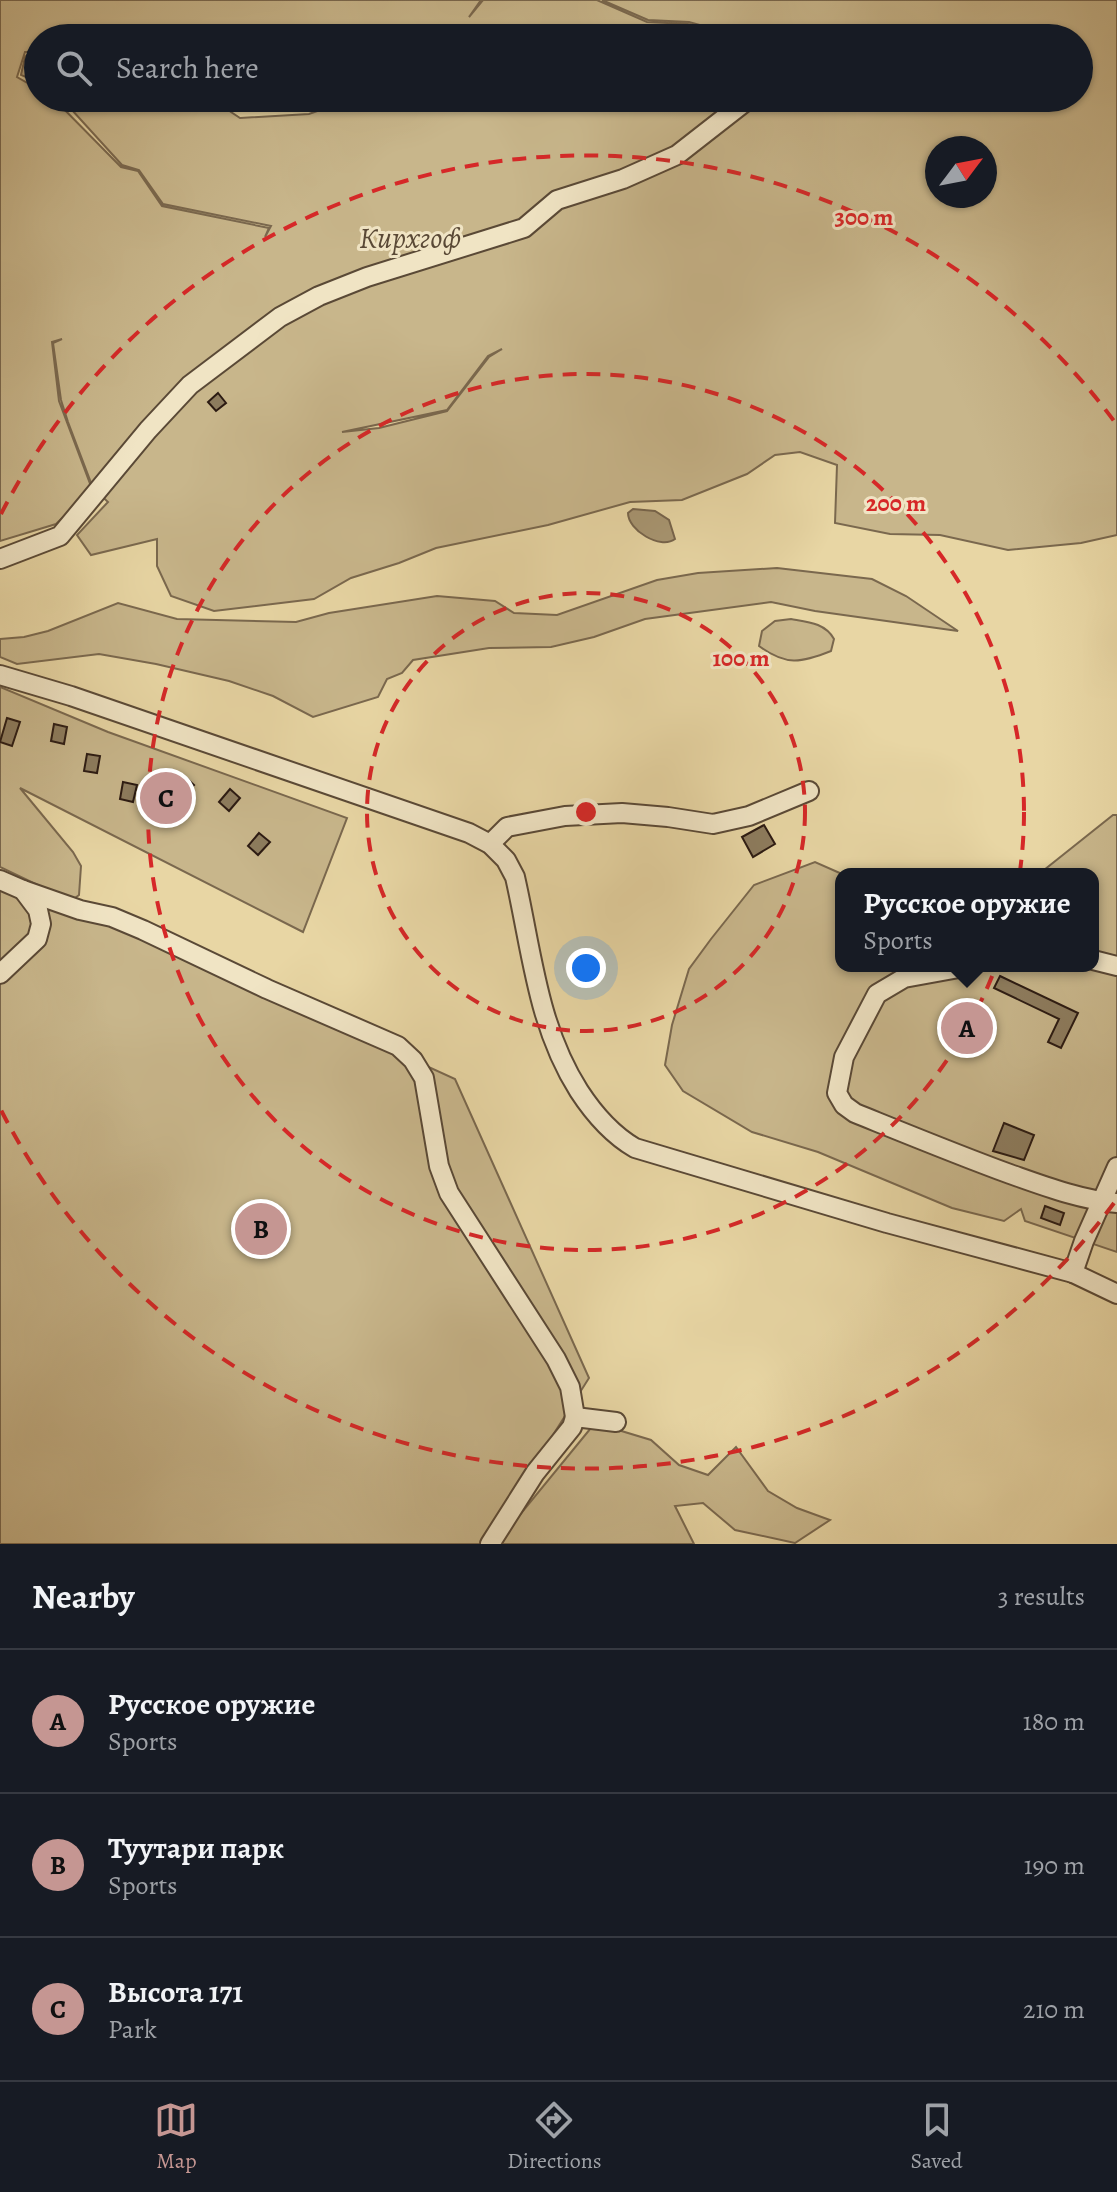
<!DOCTYPE html>
<html lang="en">
<head>
<meta charset="utf-8">
<style>
  body { margin:0; font-family:Alegreya,serif; background:#20242c; color:#f1f3f6 }
  .compass { position:absolute; left:925px; top:136px; width:72px; height:72px; border-radius:50%; background:#171b24; box-shadow:0 2px 6px #0004; rotate:58deg }
  .you { position:absolute; left:586px; top:968px; width:28px; height:28px; margin:-20px; border:6px solid #fff; border-radius:50%; background:#1a73e8; box-shadow:0 0 0 12px #1a73e833 }
  .badge { display:grid; place-items:center; width:52px; height:52px; border-radius:50%; background:#c59692; color:#111; font-size:26px; font-weight:700 }
  .pin { position:absolute; translate:-50% -50%; border:4px solid #fff; box-shadow:0 2px 8px #0006 }
  .popup { position:absolute; left:835px; top:868px; width:264px; height:104px; box-sizing:border-box; display:grid; place-content:center; border-radius:16px; background:#171b24; filter:drop-shadow(0 2px 6px #0005); font-size:26px; white-space:nowrap; color:#9ea1a6 }
  .popup b { font-size:30px; color:#f1f3f6 }
  .popup::after { content:''; position:absolute; left:50%; top:100%; margin-left:-16px; border:16px solid transparent; border-top-color:#171b24 }
  .list { margin:0; padding:0; list-style:none }
  h2 { display:flex; justify-content:space-between; align-items:center; height:104px; margin:0; padding:0 32px; font-size:34px }
  h2 small { font-size:26px; font-weight:400; color:#9ea1a6 }
  .list li { display:grid; grid-template-columns:52px 1fr auto; gap:24px; align-items:center; box-sizing:border-box; height:144px; padding:0 32px; border-top:2px solid #363941 }
  .list b { display:block; font-size:30px; white-space:nowrap }
  .list p { margin:0; font-size:26px; white-space:nowrap; color:#9ea1a6 }
  .list em { font-size:26px; font-style:normal; color:#9ea1a6 }
  .icon { flex:none; width:44px; height:44px; fill:none; stroke:currentColor; stroke-width:2; stroke-linecap:round; stroke-linejoin:round }
  .map { position:relative; flex:none; width:1117px; height:1544px; overflow:hidden }
  .search { position:absolute; background:#171b24; box-shadow:0 2px 6px #0004; left:24px; right:24px; top:24px; height:88px; display:flex; align-items:center; gap:20px; box-sizing:border-box; padding:0 28px; border-radius:44px; color:#9ea1a6; font-size:30px }
  .sheet { height:536px; background:#171b24 }
  nav { display:flex; justify-content:space-around; align-items:center; box-sizing:border-box; height:112px; border-top:2px solid #363941; background:#171b24; font-size:22px; color:#9ea1a6 }
  nav a { display:grid; justify-items:center; gap:4px }
  nav .on { color:#c59692 }
  .map>svg:first-child { display:block }
  .green { fill:#c8b68b; stroke:#7a684e; stroke-width:2; fill-rule:evenodd }
  .water { fill:#a89672; stroke:#76644c; stroke-width:2 }
  .building { fill:#8d7c5e; stroke:#2b1a12; stroke-width:2 }
  .lines { fill:none; stroke-linecap:round; stroke-linejoin:round }
  .minor-casing { stroke:#5a4936; stroke-width:22 }
  .minor { stroke:#f0e4c4; stroke-width:18 }
  .ring { fill:none; stroke:#d62828; stroke-width:4; stroke-dasharray:14 10 }
  .labels { text-anchor:middle; stroke-width:6; stroke-linejoin:round; paint-order:stroke }
  .park-label { font-size:30px; font-style:italic; fill:#5a4936; stroke:#f0e4c4 }
  .centre { fill:#d62828; stroke:#f0e4c4; stroke-width:4 }
  .ring-label { font-size:24px; text-anchor:middle; font-weight:bold; fill:#d62828; stroke:#f0e4c4; stroke-width:6; stroke-linejoin:round; paint-order:stroke }
</style>
</head>
<body>
<div class="map">
<svg width="1117" height="1544" viewBox="0 0 1117 1544">
  <rect width="100%" height="100%" fill="#e8d6a4"/>
  <filter id="stains"><feTurbulence type="fractalNoise" baseFrequency=".0025" numOctaves="4"/><feColorMatrix values="0 0 0 0 .2 0 0 0 0 .09 0 0 0 0 .02 0 0 0 .5 -.17"/></filter>
  <radialGradient id="worn" r=".72"><stop offset=".6" stop-color="#630" stop-opacity="0"/><stop offset="1" stop-color="#630" stop-opacity=".3"/></radialGradient>
  <g class="green">
    <path d="M0,0H481L469,17L483,0H597L647,22L688,24L742,38H451L459,27L449,38H38V52H25L17,77L38,89V98H53L121,167L138,171L162,206L269,228L265,237L271,226L163,204L139,170L122,165L61,98H210L240,118L309,114L354,98H758L743,112L760,98H1079V38H746L689,22L648,20L602,0H1117V535L1081,543L1008,550L940,535L890,534L835,523L837,465L800,452L775,455L747,474L682,500L630,502L548,525L436,548L399,563L351,578L314,599L214,611L171,596L157,566V539L91,555L77,535L108,502L93,488L68,422L61,400L53,343L62,339L52,342L59,401L92,489L56,524L0,541ZM937,148H985V196H937ZM502,349L489,357L447,411L379,428L342,432L447,410L488,356Z"/>
    <path d="M28,54H38V82L21,75L25,57Z"/>
    <path d="M235,98H336C299,112 273,110 235,98Z"/>
    <path d="M777,568L872,579L906,596L958,631L815,611L771,602L645,619L594,637L551,647L489,648L413,660L402,673L387,679L378,697L313,717L273,696L229,681L156,664L99,654L17,664L0,657V639L24,637L48,631L118,603L177,619L296,622L329,613L437,596L495,601L514,613L557,615L657,580L698,573Z"/>
    <path d="M791,619C808,622 825,623 834,639L831,651C801,663 786,666 759,646L762,631L775,621Z"/>
    <path d="M0,687L108,732L347,818L303,932L20,788L73,852L81,866L79,895L71,901L0,867Z"/>
    <path d="M1113,815H1117V1252L1025,1221L1021,1209L1004,1221L952,1208L818,1152L752,1132L683,1091L665,1065L672,1025L689,969L711,939L754,885L815,862L842,874L841,966H1093V874H1039Z"/>
    <path d="M0,871L455,1079L589,1378L484,1544H0Z"/>
    <path d="M595,1423L651,1440L679,1465L708,1475L736,1447L768,1491L797,1508L830,1520L795,1543L735,1530L703,1503L675,1506L694,1544H496Z"/>
  </g>
  <path class="water" d="M633,509L655,511L669,520L675,539C660,550 628,530 628,513Z"/>
  <g class="building">
    <path d="M218,393L226,403L216,411L208,402Z"/>
    <path d="M7,718L20,722L12,746L0,742Z"/>
    <path d="M54,724L67,727L64,744L51,741Z"/>
    <path d="M87,754L100,756L97,773L84,771Z"/>
    <path d="M183,775L194,785L182,798L171,788Z"/>
    <path d="M123,782L137,785L133,802L120,799Z"/>
    <path d="M230,789L240,798L229,811L219,802Z"/>
    <path d="M764,825L775,844L753,857L742,837Z"/>
    <path d="M259,833L270,842L258,855L248,846Z"/>
    <path d="M1000,976L1078,1013L1061,1048L1048,1042L1059,1019L994,988Z"/>
    <path d="M1004,1123L1034,1135L1024,1160L993,1151Z"/>
    <path d="M1045,1206L1064,1213L1060,1225L1041,1218Z"/>
  </g>
  <g class="lines">
    <defs>
      <g id="minor">
        <path d="M0,559L60,536L148,430L190,385L280,317L319,296L367,277L524,228L557,200L623,179L677,155L750,98"/>
        <path d="M0,675L71,696L469,833L490,844L506,860L515,877C532,951 537,1025 579,1091C594,1114 611,1134 635,1148L887,1223L1073,1273L1117,1294"/>
        <path d="M490,844L507,827L565,816L622,813L668,817L713,824L749,816L809,791"/>
        <path d="M0,880L23,890L38,910L41,924L37,939L0,974"/>
        <path d="M23,890L80,910L112,917L143,930L267,989L398,1046L413,1060L424,1078L439,1166L449,1193L556,1359L570,1387L575,1417"/>
        <path d="M1093,960L1117,966"/>
        <path d="M970,966L904,978L877,994L844,1057L837,1093L844,1105L855,1113C907,1134 958,1155 1010,1174C1044,1186 1081,1200 1117,1203"/>
        <path d="M1073,1273L1084,1241L1117,1167"/>
        <path d="M490,1544L535,1473L572,1427L575,1417L616,1422"/>
      </g>
    </defs>
    <use href="#minor" class="minor-casing"/>
    <use href="#minor" class="minor"/>
  </g>
  <g class="ring">
    <circle cx="586" cy="812" r="219"/>
    <circle cx="586" cy="812" r="438"/>
    <path d="M1114 1203A657 657 0 0 1 1 1110M1 514A657 657 0 0 1 1114 421"/>
  </g>
  <g class="labels">
    <g class="park-label">
      <text x="410" y="248">Кирхгоф</text>
    </g>
  </g>
  <circle cx="586" cy="812" r="12" class="centre"/>
  <g class="ring-label">
    <text x="864" y="225">300 m</text>
    <text x="896" y="511">200 m</text>
    <text x="741" y="666">100 m</text>
  </g>
  <rect width="100%" height="100%" filter="url(#stains)"/>
  <rect width="100%" height="100%" fill="url(#worn)"/>
</svg>
<svg class="compass" viewBox="-18 -18 36 36"><path d="M0-13l5 13h-10z" fill="#e53935"/><path d="M0 13l5-13h-10z" fill="#9ea1a6"/></svg>
<div class="you"></div>
<div class="pin badge" style="left:967px;top:1028px">A</div>
<div class="popup"><b>Русское оружие</b>Sports</div>
<div class="pin badge" style="left:261px;top:1229px">B</div>
<div class="pin badge" style="left:166px;top:798px">C</div>
<div class="search"><svg class="icon" aria-label="search" viewBox="0 0 24 24"><circle cx="10" cy="10" r="6"/><path d="M15 15l6 6"/></svg>Search here</div>
</div>
<section class="sheet">
<h2>Nearby<small>3 results</small></h2>
<ul class="list">
<li><span class="badge">A</span><div><b>Русское оружие</b><p>Sports</p></div><em>180 m</em></li>
<li><span class="badge">B</span><div><b>Туутари парк</b><p>Sports</p></div><em>190 m</em></li>
<li><span class="badge">C</span><div><b>Высота 171</b><p>Park</p></div><em>210 m</em></li>
</ul>
</section>
<nav>
<a class="on"><svg class="icon" aria-label="map" viewBox="0 0 24 24"><path d="M3 6l6-2 6 2 6-2v14l-6 2-6-2-6 2zM9 4v14M15 6v14"/></svg>Map</a>
<a><svg class="icon" aria-label="directions" viewBox="0 0 24 24"><path d="M12 3l9 9-9 9-9-9zM9 14v-3h6M13 9l2 2-2 2"/></svg>Directions</a>
<a><svg class="icon" aria-label="saved" viewBox="0 0 24 24"><path d="M7 4h10v16l-5-4-5 4z"/></svg>Saved</a>
</nav>
</body>
</html>
